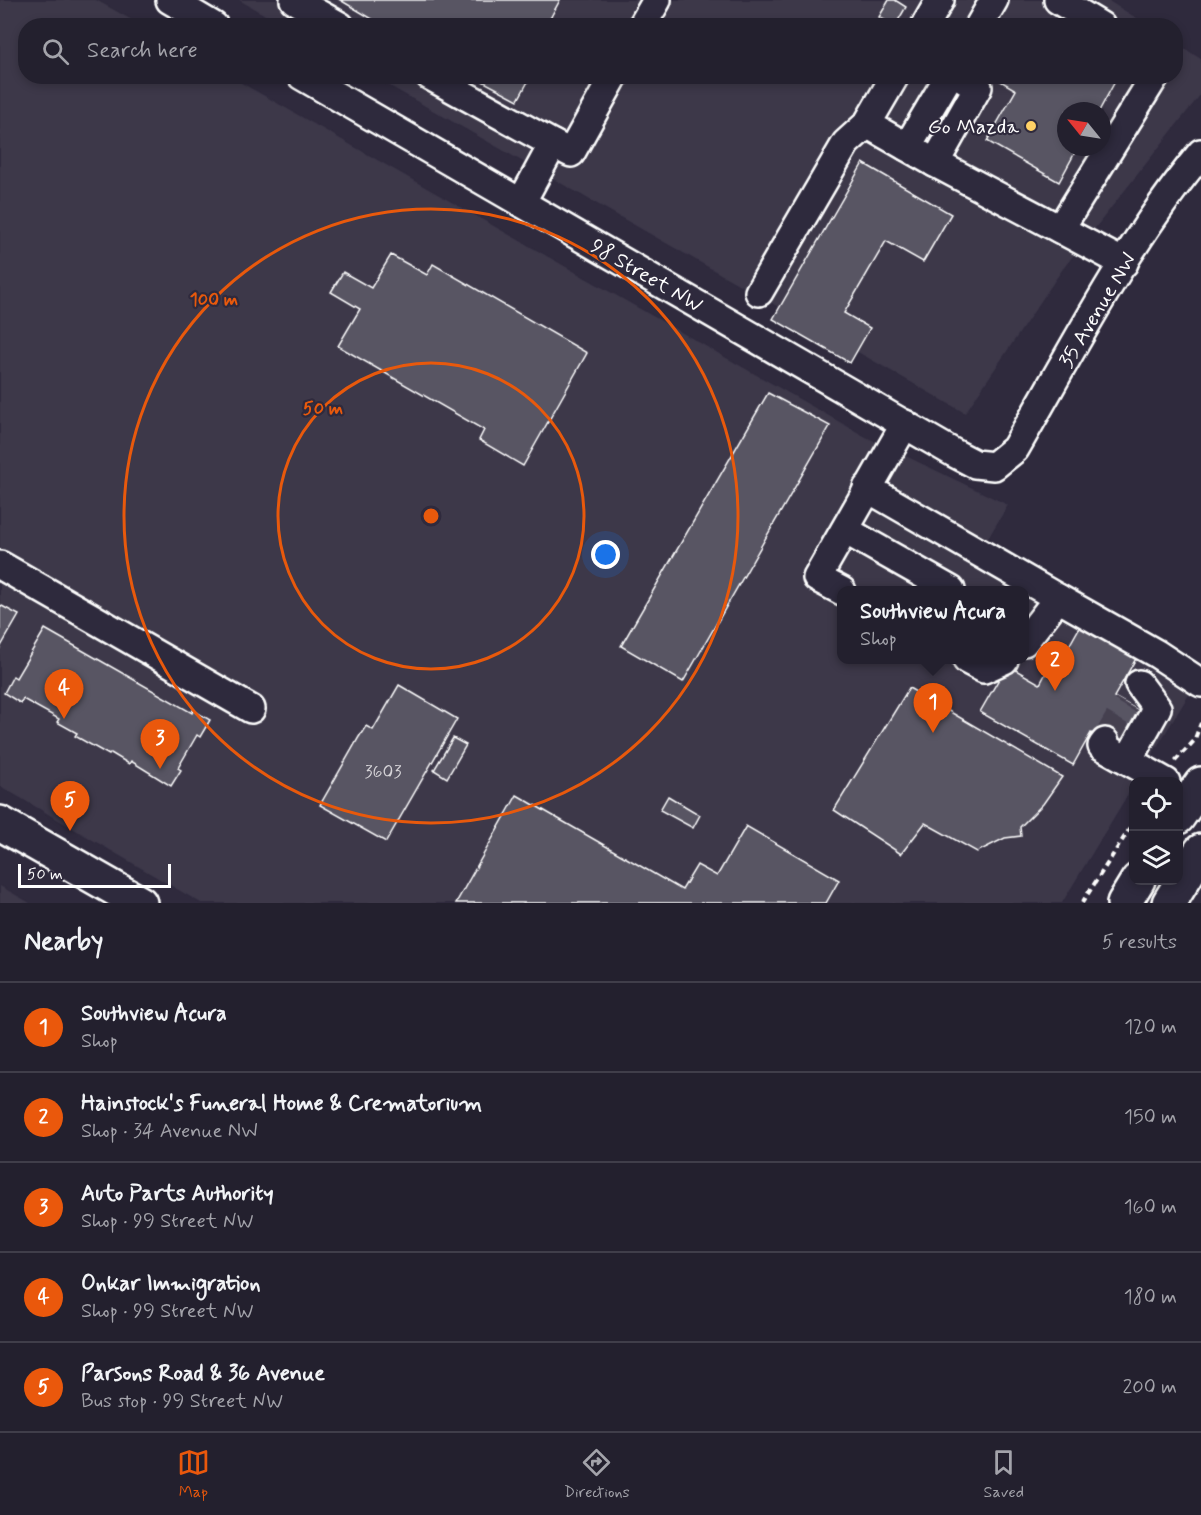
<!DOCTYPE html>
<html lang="en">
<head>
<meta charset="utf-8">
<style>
  body { margin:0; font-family:Mynerve,sans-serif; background:#2b2836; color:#f1f3f6 }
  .controls { position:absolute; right:18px; bottom:18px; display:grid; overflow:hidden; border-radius:12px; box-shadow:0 3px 9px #0003 }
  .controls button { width:54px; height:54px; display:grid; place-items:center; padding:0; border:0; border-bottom:2px solid #403e4a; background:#23202e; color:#f1f3f6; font:30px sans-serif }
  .compass { position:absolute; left:1057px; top:102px; width:54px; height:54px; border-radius:50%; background:#23202e; box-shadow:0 3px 9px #0003; rotate:300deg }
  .scale { position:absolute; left:18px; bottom:15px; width:153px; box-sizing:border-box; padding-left:6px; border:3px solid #fff; border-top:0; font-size:16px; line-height:21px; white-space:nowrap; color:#fff; -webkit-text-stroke:4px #2f2a3d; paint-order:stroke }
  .you { position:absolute; left:606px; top:555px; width:21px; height:21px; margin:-15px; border:4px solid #fff; border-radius:50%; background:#1a73e8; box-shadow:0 0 0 9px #1a73e833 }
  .badge { display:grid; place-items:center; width:39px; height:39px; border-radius:50%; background:#ea580c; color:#fff; font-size:20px; font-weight:700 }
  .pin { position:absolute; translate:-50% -50px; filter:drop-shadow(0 2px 3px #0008) }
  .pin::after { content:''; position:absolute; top:32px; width:21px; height:18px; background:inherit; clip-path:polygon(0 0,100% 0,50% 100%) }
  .popup { position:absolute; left:837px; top:586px; width:192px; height:78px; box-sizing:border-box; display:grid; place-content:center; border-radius:12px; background:#23202e; filter:drop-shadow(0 2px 4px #0005); font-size:20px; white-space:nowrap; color:#a3a3aa }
  .popup b { font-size:22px; color:#f1f3f6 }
  .popup::after { content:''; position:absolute; left:50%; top:100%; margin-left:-12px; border:12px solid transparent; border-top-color:#23202e }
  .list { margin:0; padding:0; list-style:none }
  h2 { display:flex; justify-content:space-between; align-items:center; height:78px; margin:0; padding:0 24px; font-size:26px }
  h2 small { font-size:20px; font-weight:400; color:#a3a3aa }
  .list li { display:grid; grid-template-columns:39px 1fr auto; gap:18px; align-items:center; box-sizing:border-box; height:90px; padding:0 24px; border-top:2px solid #403e4a }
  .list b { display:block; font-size:22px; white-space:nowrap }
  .list p { margin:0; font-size:20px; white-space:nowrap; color:#a3a3aa }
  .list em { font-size:20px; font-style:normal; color:#a3a3aa }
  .icon { flex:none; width:33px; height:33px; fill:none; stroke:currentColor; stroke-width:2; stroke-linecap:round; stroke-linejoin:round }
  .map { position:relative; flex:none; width:1201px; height:903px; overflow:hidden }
  .search { position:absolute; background:#23202e; box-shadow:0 3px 9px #0003; left:18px; right:18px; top:18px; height:66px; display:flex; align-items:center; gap:15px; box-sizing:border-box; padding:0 21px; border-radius:24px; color:#a3a3aa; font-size:22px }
  .sheet { height:528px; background:#23202e }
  nav { display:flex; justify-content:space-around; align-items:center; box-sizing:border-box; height:84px; border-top:2px solid #403e4a; background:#23202e; font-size:16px; color:#a3a3aa }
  nav a { display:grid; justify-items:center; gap:3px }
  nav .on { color:#ea580c }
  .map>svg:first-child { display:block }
  .built { fill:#3c3749; fill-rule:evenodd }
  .building { fill:#595564; stroke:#fff; stroke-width:1.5 }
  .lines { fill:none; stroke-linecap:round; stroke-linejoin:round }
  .minor-tunnel { stroke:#443f50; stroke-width:27; stroke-dasharray:27 14; stroke-linecap:butt }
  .minor-casing { stroke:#fff; stroke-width:32 }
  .major-casing { stroke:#fff; stroke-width:38 }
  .path { stroke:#fff; stroke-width:4; stroke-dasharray:6 4.5; stroke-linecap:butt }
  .minor { stroke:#2f2a3d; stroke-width:27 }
  .major { stroke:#2f2a3d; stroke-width:33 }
  .ring { fill:none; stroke:#e8590c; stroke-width:3 }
  .poi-dot { fill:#ffd166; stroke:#2f2a3d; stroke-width:2 }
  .labels { text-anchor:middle; stroke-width:4.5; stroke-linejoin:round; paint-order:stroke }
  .number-label { font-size:18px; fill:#d6d4d8 }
  .poi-label { font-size:21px; fill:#fff; stroke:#2f2a3d; text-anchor:end }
  .street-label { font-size:21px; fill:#fff; stroke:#2f2a3d }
  .centre { fill:#e8590c; stroke:#2f2a3d; stroke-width:3 }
  .ring-label { font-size:18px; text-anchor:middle; font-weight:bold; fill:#e8590c; stroke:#2f2a3d; stroke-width:4.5; stroke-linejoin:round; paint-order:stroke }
</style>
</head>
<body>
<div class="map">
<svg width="1201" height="903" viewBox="0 0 1201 903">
  <rect width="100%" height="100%" fill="#2f2a3d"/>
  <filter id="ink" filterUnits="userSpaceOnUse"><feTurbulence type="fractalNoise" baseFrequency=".0167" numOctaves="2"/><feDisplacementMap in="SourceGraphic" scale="12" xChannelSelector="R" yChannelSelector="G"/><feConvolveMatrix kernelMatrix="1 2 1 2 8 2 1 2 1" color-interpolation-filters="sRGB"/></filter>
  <g filter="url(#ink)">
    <g class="built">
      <path d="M0,0H96L141,25L26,26V76L231,77L866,437L1008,505L978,555L1201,675L1136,781L1134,782L1133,786L1062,903H201L0,786ZM842,590H1024V660H842Z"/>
      <path d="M239,0H1107L1148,25L284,26Z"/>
      <path d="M1176,43L1201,59V94L1062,270L965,413L374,77L1176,76ZM1066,111H1102V147H1066Z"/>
      <path d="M0,886L30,903H0Z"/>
    </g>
    <g class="building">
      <path d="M340,0H560L546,26H384Z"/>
      <path d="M889,0H895L906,7L895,26L879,17Z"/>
      <path d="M473,76H531L518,100Z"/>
      <path d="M992,76H1118L1099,111H1066V147H1078L1059,182L987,141L1016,90Z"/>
      <path d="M863,163L951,214L923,262L886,241L844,313L870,328L850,363L773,319Z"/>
      <path d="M391,255L427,275L433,264L587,353L523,466L479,440L484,430L338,346L360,309L331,292L343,272L371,288Z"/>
      <path d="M768,393L830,426L683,682L621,646Z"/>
      <path d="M0,605L19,615L0,648Z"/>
      <path d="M1082,623L1138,655L1114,697L1141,712L1119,749L1091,733L1073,765L980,712L1007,665L1040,684L1054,658L1060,662Z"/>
      <path d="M45,629L192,713L193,710L210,720L200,737L197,735L178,768L181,770L171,786L131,761L129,764L111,753L109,755L75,736L77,733L57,722L59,719L23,699L20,703L4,693L13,676L16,678Z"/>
      <path d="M399,685L457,719L386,842L320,805L359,737L366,726L373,730Z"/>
      <path d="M909,688L1062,777L1043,804L1020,827L1021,836L1005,838L977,852L925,823L901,854L834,810Z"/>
      <path d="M453,738L466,745L447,778L434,770Z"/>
      <path d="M517,795L682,890L697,865L717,876L746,826L839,880L826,903H456Z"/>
      <path d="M668,796L700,815L693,828L660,810Z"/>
    </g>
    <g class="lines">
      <path class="minor-tunnel" d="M1105,742L1127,704"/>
      <defs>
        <g id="minor">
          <path d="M170,0L214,26"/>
          <path d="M294,0L340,26"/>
          <path d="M1058,0L1101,26"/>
          <path d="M642,26L657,0"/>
          <path d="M925,26L940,0"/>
          <path d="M979,26L994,0"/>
          <path d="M302,76L954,453L975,464L994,466L1015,449C1073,349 1127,243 1201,153"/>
          <path d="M430,76L553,144"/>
          <path d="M895,76L867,124L935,163L978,87L960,76"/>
          <path d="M907,147L949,76"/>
          <path d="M935,163L1124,263"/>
          <path d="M521,203L553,144L571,153L614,76"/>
          <path d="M1060,229L1155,76"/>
          <path d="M759,292L846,143L867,124"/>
          <path d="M867,488L1058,598"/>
          <path d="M845,530L951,590"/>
          <path d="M0,565L251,709"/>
          <path d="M842,591L817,578L905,424"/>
          <path d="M1024,642L1058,598L1157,654L1201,683"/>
          <path d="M967,660L984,669L1004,660"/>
          <path d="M1105,742L1102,746L1166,782"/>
          <path d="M1128,760L1157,708L1139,684"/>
        </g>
        <g id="major">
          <path d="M1178,817L1201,784"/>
          <path d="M0,823L140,903"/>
          <path d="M1124,903L1138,880"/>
          <path d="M1169,903L1201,851"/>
        </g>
      </defs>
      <use href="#minor" class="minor-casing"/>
      <use href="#major" class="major-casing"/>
      <g class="path">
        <path d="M1175,761L1194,741L1201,723"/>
        <path d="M1082,903L1134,822"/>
      </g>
      <use href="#minor" class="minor"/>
      <use href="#major" class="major"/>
    </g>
  </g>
  <g class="ring">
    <circle cx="431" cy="516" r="153"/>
    <circle cx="431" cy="516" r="307"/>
  </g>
  <circle class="poi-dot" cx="1031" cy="126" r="6"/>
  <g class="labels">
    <g class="number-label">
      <text x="383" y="777">3603</text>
    </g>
    <g class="poi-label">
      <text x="1019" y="133">Go Mazda</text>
    </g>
    <g class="street-label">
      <text transform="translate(647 275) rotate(30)" y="7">98 Street NW</text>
      <text transform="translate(1097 310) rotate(-59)" y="7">35 Avenue NW</text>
    </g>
  </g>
  <circle cx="431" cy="516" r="9" class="centre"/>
  <g class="ring-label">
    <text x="214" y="305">100 m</text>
    <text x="323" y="414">50 m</text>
  </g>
</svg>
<div class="controls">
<button><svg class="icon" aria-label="locate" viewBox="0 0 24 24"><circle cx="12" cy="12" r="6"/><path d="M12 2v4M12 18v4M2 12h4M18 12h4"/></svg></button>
<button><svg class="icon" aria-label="layers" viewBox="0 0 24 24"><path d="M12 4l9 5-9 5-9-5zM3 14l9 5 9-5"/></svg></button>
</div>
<svg class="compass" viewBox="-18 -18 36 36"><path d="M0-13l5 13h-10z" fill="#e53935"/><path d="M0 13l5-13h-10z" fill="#a3a3aa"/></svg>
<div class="scale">50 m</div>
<div class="you"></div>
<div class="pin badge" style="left:933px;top:733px">1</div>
<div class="popup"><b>Southview Acura</b>Shop</div>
<div class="pin badge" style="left:1055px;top:691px">2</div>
<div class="pin badge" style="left:160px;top:769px">3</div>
<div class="pin badge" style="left:64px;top:719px">4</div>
<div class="pin badge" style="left:70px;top:831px">5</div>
<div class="search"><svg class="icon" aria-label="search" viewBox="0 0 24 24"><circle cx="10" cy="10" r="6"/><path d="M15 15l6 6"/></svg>Search here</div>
</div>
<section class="sheet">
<h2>Nearby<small>5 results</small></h2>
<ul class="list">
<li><span class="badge">1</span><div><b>Southview Acura</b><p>Shop</p></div><em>120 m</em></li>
<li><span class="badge">2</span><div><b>Hainstock's Funeral Home &amp; Crematorium</b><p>Shop · 34 Avenue NW</p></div><em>150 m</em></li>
<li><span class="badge">3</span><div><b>Auto Parts Authority</b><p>Shop · 99 Street NW</p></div><em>160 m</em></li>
<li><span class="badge">4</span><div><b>Onkar Immigration</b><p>Shop · 99 Street NW</p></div><em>180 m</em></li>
<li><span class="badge">5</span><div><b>Parsons Road &amp; 36 Avenue</b><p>Bus stop · 99 Street NW</p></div><em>200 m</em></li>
</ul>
</section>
<nav>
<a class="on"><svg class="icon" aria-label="map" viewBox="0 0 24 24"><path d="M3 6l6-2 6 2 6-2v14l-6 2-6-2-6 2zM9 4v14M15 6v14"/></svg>Map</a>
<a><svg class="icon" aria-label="directions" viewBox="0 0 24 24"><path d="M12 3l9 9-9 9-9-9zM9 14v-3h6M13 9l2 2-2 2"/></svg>Directions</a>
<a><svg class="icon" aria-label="saved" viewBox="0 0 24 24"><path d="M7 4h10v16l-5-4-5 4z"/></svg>Saved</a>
</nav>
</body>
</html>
